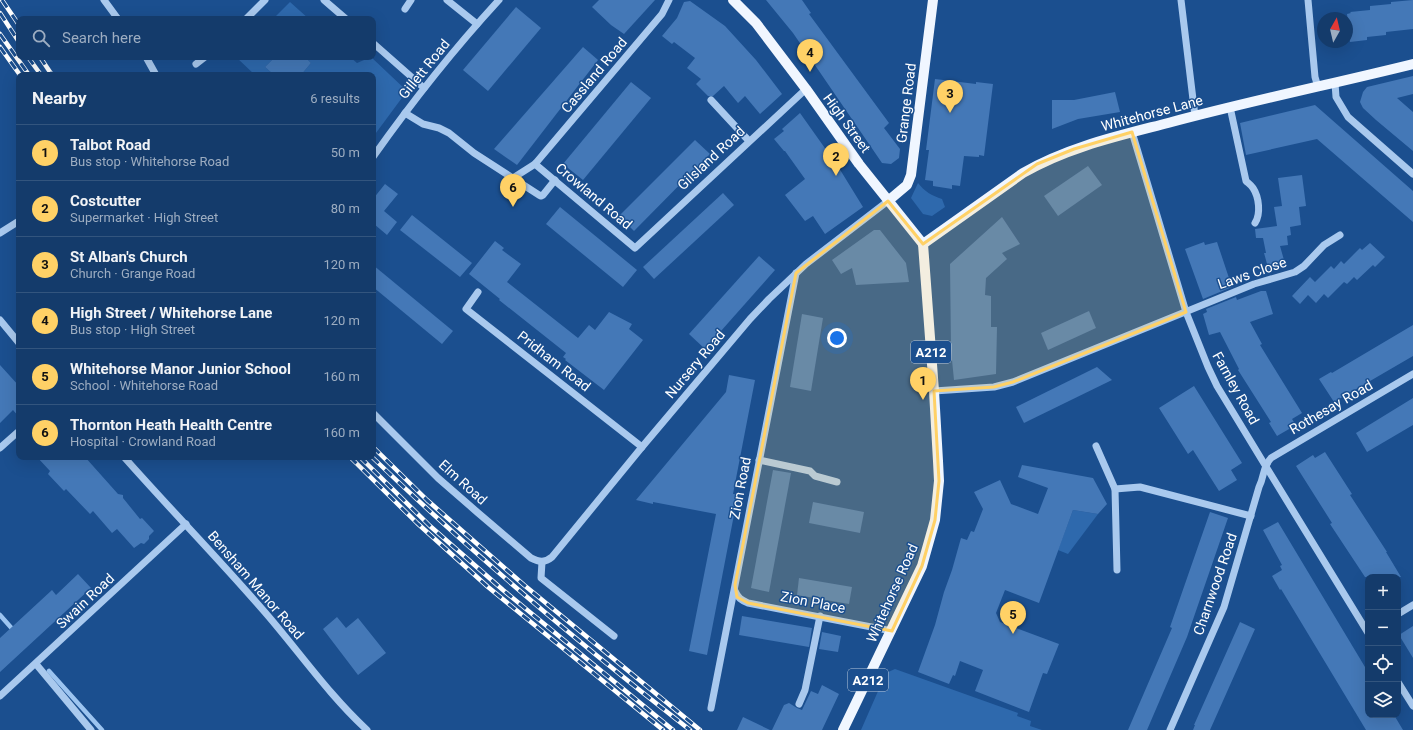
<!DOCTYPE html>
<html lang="en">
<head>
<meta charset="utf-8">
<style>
  body { margin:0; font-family:Roboto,sans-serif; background:#214673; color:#f1f3f6 }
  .controls { position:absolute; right:12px; bottom:12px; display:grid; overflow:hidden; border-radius:8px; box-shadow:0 4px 16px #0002 }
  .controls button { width:36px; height:36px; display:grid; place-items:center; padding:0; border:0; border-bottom:1px solid #33557e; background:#143b6b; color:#f1f3f6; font:20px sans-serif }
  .compass { position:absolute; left:1317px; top:12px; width:36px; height:36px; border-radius:50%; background:#143b6b; box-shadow:0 4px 16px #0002; rotate:8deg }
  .you { position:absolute; left:837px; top:338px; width:14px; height:14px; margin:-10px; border:3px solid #fff; border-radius:50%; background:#1a73e8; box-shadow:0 0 0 6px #1a73e833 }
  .badge { display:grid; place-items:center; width:26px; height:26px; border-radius:50%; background:#ffd166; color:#111; font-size:13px; font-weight:700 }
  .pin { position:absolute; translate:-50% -33px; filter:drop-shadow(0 1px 2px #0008) }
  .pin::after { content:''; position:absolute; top:21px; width:14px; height:12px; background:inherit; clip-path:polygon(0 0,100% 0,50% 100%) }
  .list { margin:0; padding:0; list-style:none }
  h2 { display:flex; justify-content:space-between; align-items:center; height:52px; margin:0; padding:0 16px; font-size:17px }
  h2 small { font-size:13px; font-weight:400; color:#9dadc1 }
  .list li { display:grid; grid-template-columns:26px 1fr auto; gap:12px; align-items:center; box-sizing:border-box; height:56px; padding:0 16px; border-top:1px solid #33557e }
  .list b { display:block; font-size:15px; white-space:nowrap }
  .list p { margin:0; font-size:13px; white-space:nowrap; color:#9dadc1 }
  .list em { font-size:13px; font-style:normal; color:#9dadc1 }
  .icon { flex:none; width:22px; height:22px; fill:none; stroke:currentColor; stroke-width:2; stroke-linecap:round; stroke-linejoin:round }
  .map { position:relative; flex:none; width:1413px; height:730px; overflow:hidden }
  .search { position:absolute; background:#143b6b; box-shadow:0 4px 16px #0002; left:16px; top:16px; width:360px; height:44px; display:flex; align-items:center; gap:10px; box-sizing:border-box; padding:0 14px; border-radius:8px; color:#9dadc1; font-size:15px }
  .panel { position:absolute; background:#143b6b; box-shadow:0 4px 16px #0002; left:16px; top:72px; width:360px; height:388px; border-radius:8px }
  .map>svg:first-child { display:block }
  .green { fill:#2e69ad }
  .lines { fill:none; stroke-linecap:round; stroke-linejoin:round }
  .stream { stroke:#9cc4f0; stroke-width:4.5 }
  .building { fill:#4478b7 }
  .minor { stroke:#a9c9ee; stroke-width:7 }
  .major { stroke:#f0f6ff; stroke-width:10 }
  .rail-casing { stroke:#fff; stroke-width:4.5 }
  .rail { stroke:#1b4f8f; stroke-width:3; stroke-dasharray:9; stroke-linecap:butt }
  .marked { fill:#ffd166; fill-opacity:0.2; stroke:#ffd166; stroke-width:3; stroke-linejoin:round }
  .labels { text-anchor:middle; stroke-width:3; stroke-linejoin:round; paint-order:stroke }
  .shield { fill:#1b4f8f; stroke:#bbcadd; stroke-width:1 }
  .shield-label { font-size:13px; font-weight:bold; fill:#fff }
  .street-label { font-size:14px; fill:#fff; stroke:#1b4f8f }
</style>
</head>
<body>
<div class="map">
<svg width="1413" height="730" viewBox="0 0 1413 730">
  <rect width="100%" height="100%" fill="#1b4f8f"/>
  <g class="green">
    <path d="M290,2L309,19H287L284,16L281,19H273Z"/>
    <path d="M238,57H275L265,67L274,75H255L237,58Z"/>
    <path d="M305,57H350L357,63L371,57L407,91L373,137V75H301L311,63Z"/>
    <path d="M918,183C924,191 932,196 942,199L945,207L932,216L923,214L911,198Z"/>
    <path d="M1073,510L1098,514L1068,554L1058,550Z"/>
    <path d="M895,669L1018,713L1017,716L1031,721L1030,726L1042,730H861L886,673Z"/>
  </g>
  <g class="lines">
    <g class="stream">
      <path d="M0,615L15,632"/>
      <path d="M49,671L102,730"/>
    </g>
  </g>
  <g class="building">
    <path d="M599,0H655L624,34L611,25L592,7Z"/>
    <path d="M766,0H802L811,13L809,14L889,123L884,128L900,149L899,158L891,164L882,163L793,33Z"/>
    <path d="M1413,0V29L1386,32V35L1367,37V40L1350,42L1347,14L1351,13L1350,12L1370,10V6L1391,4V2Z"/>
    <path d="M690,1L725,26L756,60L782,94L760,114L745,96L738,103L724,86L713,96H708L696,84L701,79L687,68L695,58L674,42L672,44L662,36L677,18L684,2Z"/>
    <path d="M516,7L541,28L488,91L463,70Z"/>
    <path d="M583,47L598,60L517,165L494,149Z"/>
    <path d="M275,57H305L311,63L301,75H274L265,67Z"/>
    <path d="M1413,76V94L1397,98L1413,112V151L1376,120L1363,108L1360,102L1363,92L1367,87Z"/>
    <path d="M935,79L976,84V82L993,84L984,156L979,155V157L964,156L960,186L952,185V189L933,186V181L925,180L929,150H926Z"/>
    <path d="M631,82L651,98L583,180L563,164Z"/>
    <path d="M1115,92L1120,112L1078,119L1052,129V100H1074Z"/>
    <path d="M1315,105L1413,191V222L1317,139L1246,155L1240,123Z"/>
    <path d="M800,113L839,168L863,207L825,234L813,216L805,221L785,195L805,179L785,151H784L774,139L784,131L782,129Z"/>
    <path d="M695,140L710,154L634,231L619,216Z"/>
    <path d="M1088,166L1102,185L1058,216L1044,196Z"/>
    <path d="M1302,175L1306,206L1299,207L1301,225L1290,227L1291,235L1287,236L1288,245L1280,246L1286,267L1269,271L1264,253H1266L1263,238H1256L1255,229L1277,226L1274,207L1282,206L1278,178Z"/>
    <path d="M385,184L398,194L384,211L397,222L387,235L374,224L373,226V199Z"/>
    <path d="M723,193L734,205L654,279L643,267Z"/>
    <path d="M560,207L637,270L623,287L546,224Z"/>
    <path d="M412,215L472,263L460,277L400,230Z"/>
    <path d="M1002,217L1020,244L1002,253L1007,259L986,278L985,295L991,296V327H997L996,374L954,380L951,350L950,264Z"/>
    <path d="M874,230H880L906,263L909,282L856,285L852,268L841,274L832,260Z"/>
    <path d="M495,241L504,248L502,250L521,264L507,282L578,338L589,325L595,330L609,312L632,324L629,329L643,340L604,390L565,360L566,359L563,357L566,353L499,300L500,299L469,274Z"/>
    <path d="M1204,242L1205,245L1217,242L1232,287L1203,299L1185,249Z"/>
    <path d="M1370,243L1385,257L1375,267L1373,265L1357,280L1354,277L1347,284L1344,282L1328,298L1324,294L1316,303L1308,295L1300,304L1292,296L1310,277L1315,282L1331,266L1334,269L1341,261L1344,264L1360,248L1362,250Z"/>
    <path d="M759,256L775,270L705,349L689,334Z"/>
    <path d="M373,265L453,331L442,344L373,287Z"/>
    <path d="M1261,291H1266L1273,314L1250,322L1262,344L1260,345L1302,413L1292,419L1296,425L1277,436L1269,423L1271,422L1238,370L1239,369L1220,332L1209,335L1203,314L1207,312L1206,309L1236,297L1237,300Z"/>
    <path d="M1089,311L1096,328L1048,350L1041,333Z"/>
    <path d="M802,314L823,318L811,391L790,387Z"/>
    <path d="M1413,325V356L1334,402L1319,379L1331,372L1332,373Z"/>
    <path d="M0,365L19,386V417L13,410L0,423Z"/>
    <path d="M1097,367L1112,380L1024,423L1016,407Z"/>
    <path d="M729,375L755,380L733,494H738L707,655L689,651L716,514L653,502V504L636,500L726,392Z"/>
    <path d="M1194,386L1242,463L1231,470L1237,480L1219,491L1193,450L1188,454L1159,408Z"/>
    <path d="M1413,398V425L1367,452L1356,433Z"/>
    <path d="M1325,452L1352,494L1350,495L1387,552H1386L1401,577H1365L1330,524L1332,523L1296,466L1313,455L1315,458Z"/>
    <path d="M37,457H85L118,494L123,495V498L140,519L142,518L154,531L149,536V539L144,544L141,543L134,548L117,529L112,533L93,511L90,514L66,489L64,491L48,474L50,471Z"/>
    <path d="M1022,465L1093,478L1107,504L1098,514L1073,510L1039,603L1005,590L996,613L1000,622L1059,644L1047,674L1043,673L1029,712L975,691L983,670L960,661L955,676L953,675L949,684L918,672L935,625L944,592L952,570L961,538L967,540L971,531L974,532L983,509L974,492L1000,480L1011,504L1038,514L1048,488L1018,477Z"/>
    <path d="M773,470L791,473L769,592L751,588Z"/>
    <path d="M813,502L864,512L860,533L809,523Z"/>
    <path d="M1210,512L1228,518L1187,637L1147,730H1128L1172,628L1170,627Z"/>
    <path d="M1278,522L1368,672V715H1394L1403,730H1366L1281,589L1280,590L1272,576L1282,570L1280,566L1282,565L1263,530Z"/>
    <path d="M78,574L91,588L0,672V638L52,590L56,595Z"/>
    <path d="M799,578L852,587L849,604L797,595Z"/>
    <path d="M742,616L812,628L809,647L739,635Z"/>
    <path d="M337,617L346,628L358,618L386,653L358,675L323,629Z"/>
    <path d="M1240,622L1255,629L1210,730H1193L1195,725H1194Z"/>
    <path d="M1413,626V658L1399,635Z"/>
    <path d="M822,632L841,636L838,652L819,649Z"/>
    <path d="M822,685L839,694L822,730H772L784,705L789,703L797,708L802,710L811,691L818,694Z"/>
    <path d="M743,717L770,730H737Z"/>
  </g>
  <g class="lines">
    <g class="minor">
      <path d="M104,0L118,19"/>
      <path d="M324,0L346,19"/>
      <path d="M447,0L477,24"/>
      <path d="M1181,0L1195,116"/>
      <path d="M1308,0L1315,77L1318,87"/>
      <path d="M405,9L411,0"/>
      <path d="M246,19L265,0"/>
      <path d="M373,43L424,88"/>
      <path d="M146,57L156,75"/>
      <path d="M196,64L205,57"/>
      <path d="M1335,83L1336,97L1348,117L1413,174"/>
      <path d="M711,100L749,141"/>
      <path d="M1230,107L1246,181C1248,183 1251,185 1253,188C1259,197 1261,214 1255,223"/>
      <path d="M405,113L423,124L439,128L449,133L474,153L539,195L541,196L543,195L555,180"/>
      <path d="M1132,132L1186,312L1208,367L1217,386L1265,465L1368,633"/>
      <path d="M373,157C412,102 453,50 499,0"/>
      <path d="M535,164L635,248L806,89"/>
      <path d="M513,178L535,164L662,14L669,0"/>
      <path d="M0,233L19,221"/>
      <path d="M478,292L466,309L642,447"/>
      <path d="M0,320L19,343"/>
      <path d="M934,391L994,387L1013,382L1254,284L1295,272L1304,266L1324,245L1340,235"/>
      <path d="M373,413L438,478L477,512L531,558C539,562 545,563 552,557L642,447L750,319L769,299L806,264L888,201"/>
      <path d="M1096,446L1115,489L1117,570"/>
      <path d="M0,448L19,431"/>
      <path d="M124,457C170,509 218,558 263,610C298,650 328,694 367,730"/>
      <path d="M759,460L810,471L815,476L837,482"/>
      <path d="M1115,489L1140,487L1251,516"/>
      <path d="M542,562L541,578L614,636"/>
      <path d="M735,591C738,598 741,600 748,603L892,631"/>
      <path d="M1398,614L1413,605"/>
      <path d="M36,664L91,730"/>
      <path d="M1398,682L1413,706"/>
      <path d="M0,696L186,524"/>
      <path d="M799,704L805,690L820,616"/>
      <path d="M711,708L796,273"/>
      <path d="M1170,730L1224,607L1259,487C1265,475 1262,468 1271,458L1413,374"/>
    </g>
    <g class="major">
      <path d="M733,0L756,23L806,89L859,164L923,244"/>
      <path d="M888,201L907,185L911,175L933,0"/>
      <path d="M923,244L1023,173C1068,147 1118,136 1168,123C1250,101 1332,84 1413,64"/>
      <path d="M843,730L922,566L935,520L939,481L938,461L934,391L923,244"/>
    </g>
    <defs>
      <g id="rail">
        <path d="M2,0L19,25"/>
        <path d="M0,13L19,42"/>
        <path d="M0,34L29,75"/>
        <path d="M0,47L20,75"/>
        <path d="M28,57L41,75"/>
        <path d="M40,57L52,75"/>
        <path d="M373,447L427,500L524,585L700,730"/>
        <path d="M350,457L417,523L488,587L663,730"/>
        <path d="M360,457L430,526L503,590L673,730"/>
        <path d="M372,457C473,554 580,644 690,730"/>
      </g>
    </defs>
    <use href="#rail" class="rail-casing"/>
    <use href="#rail" class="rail"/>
  </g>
  <path class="marked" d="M1132,132L1186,312L1013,382L994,387L934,391L939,481L935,520L922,566L892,631L748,603L737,597L735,585L796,273L888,201L923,244L1037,164L1074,149Z"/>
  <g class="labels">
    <g class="shield">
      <rect x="911" y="341" width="40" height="22" rx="3"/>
      <rect x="848" y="669" width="40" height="22" rx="3"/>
    </g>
    <g class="shield-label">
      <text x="931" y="357">A212</text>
      <text x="868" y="685">A212</text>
    </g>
    <g class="street-label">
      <text transform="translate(424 69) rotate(-51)" y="5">Gillett Road</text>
      <text transform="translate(594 75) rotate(-50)" y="5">Cassland Road</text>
      <text transform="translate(906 103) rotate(-83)" y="5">Grange Road</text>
      <text transform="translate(1152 113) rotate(-15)" y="5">Whitehorse Lane</text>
      <text transform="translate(847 123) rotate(54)" y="5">High Street</text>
      <text transform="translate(711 158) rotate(-43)" y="5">Gilsland Road</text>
      <text transform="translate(594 196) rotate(40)" y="5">Crowland Road</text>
      <text transform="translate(1252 273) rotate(-19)" y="5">Laws Close</text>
      <text transform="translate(554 361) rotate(38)" y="5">Pridham Road</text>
      <text transform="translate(695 364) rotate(-50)" y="5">Nursery Road</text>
      <text transform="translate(1236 388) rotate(61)" y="5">Farnley Road</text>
      <text transform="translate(1331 407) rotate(-30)" y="5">Rothesay Road</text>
      <text transform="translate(463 482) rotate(42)" y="5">Elm Road</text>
      <text transform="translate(740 488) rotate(-79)" y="5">Zion Road</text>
      <text transform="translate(1215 584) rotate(-71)" y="5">Charnwood Road</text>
      <text transform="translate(256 585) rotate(49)" y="5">Bensham Manor Road</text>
      <text transform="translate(892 593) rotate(-66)" y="5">Whitehorse Road</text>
      <text transform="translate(85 601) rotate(-43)" y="5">Swain Road</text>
      <text transform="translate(813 602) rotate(11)" y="5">Zion Place</text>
    </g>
  </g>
</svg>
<div class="controls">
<button>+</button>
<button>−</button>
<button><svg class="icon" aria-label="locate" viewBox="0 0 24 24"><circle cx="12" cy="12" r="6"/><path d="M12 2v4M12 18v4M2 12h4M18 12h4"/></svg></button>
<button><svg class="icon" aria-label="layers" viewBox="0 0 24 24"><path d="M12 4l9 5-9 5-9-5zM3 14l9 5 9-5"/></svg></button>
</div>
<svg class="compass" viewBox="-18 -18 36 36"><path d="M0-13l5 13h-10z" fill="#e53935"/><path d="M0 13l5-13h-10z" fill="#9dadc1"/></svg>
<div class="you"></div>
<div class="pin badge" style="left:923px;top:400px">1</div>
<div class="pin badge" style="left:836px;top:176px">2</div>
<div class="pin badge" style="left:950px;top:113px">3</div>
<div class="pin badge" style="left:810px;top:72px">4</div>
<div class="pin badge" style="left:1013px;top:634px">5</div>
<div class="pin badge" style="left:513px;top:207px">6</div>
<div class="search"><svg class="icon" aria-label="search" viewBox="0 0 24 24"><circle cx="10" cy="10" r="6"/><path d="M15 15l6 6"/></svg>Search here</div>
<section class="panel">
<h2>Nearby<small>6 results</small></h2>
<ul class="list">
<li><span class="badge">1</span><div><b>Talbot Road</b><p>Bus stop · Whitehorse Road</p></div><em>50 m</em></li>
<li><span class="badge">2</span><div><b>Costcutter</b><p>Supermarket · High Street</p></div><em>80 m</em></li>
<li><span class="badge">3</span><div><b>St Alban's Church</b><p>Church · Grange Road</p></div><em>120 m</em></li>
<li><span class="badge">4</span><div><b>High Street / Whitehorse Lane</b><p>Bus stop · High Street</p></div><em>120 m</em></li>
<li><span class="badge">5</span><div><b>Whitehorse Manor Junior School</b><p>School · Whitehorse Road</p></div><em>160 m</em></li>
<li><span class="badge">6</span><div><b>Thornton Heath Health Centre</b><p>Hospital · Crowland Road</p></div><em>160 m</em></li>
</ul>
</section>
</div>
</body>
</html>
